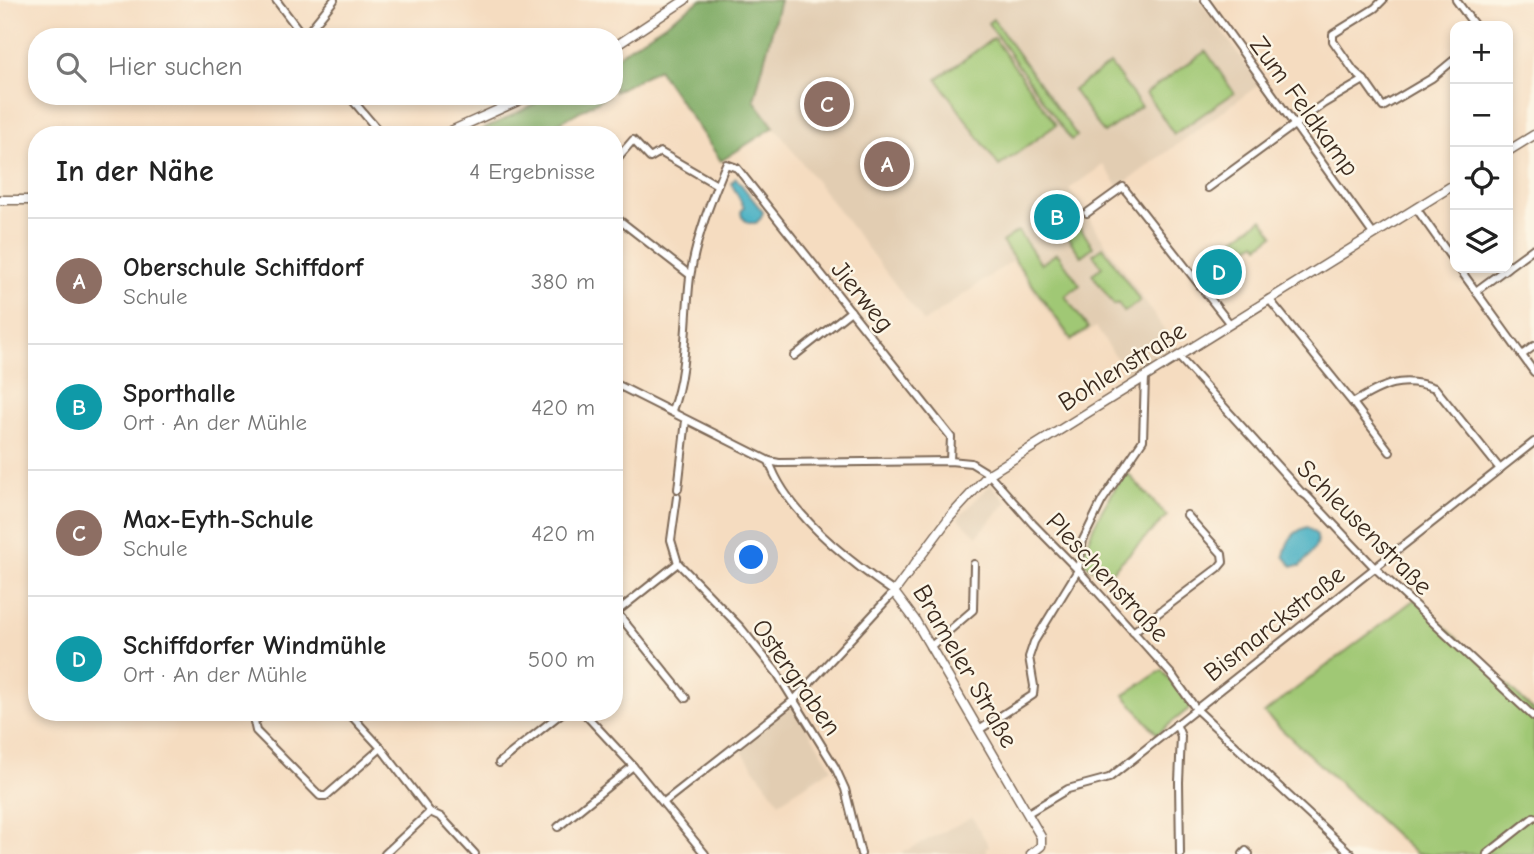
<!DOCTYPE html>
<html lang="de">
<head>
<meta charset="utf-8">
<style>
  body { margin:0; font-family:"Comic Neue",sans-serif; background:#f6f6f6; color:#222 }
  .controls { position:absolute; right:21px; top:21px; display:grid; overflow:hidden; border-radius:14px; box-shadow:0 4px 10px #0003 }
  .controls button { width:63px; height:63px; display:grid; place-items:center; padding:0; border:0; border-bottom:2px solid #e0e0e0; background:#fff; color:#222; font:35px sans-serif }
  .you { position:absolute; left:752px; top:558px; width:24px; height:24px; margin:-18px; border:5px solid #fff; border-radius:50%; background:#1a73e8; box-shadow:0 0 0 10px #1a73e833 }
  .badge { display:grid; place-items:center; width:46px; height:46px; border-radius:50%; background:#d93025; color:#fff; font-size:23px; font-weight:700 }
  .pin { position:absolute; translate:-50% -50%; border:4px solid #fff; box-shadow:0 2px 7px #0006 }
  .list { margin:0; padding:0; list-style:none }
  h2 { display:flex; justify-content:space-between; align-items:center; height:91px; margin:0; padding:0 28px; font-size:30px }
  h2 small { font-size:23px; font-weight:400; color:#767676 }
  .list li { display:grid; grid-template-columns:46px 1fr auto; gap:21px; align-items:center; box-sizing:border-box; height:126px; padding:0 28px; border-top:2px solid #e0e0e0 }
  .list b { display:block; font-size:26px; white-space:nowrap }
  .list p { margin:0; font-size:23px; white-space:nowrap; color:#767676 }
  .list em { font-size:23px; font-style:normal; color:#767676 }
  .icon { flex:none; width:38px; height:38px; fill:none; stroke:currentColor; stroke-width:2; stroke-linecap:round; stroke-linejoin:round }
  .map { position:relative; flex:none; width:1534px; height:854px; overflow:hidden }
  .search { position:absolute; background:#fff; box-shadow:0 4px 10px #0003; left:28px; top:28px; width:595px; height:77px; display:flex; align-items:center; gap:18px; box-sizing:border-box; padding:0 24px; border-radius:28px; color:#767676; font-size:26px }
  .panel { position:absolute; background:#fff; box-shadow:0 4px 10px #0003; left:28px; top:126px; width:595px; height:595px; border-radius:28px }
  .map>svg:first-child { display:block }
  .built { fill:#e2cdb2 }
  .green { fill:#a0c874; stroke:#6e7949; stroke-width:2 }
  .forest { fill:#80ac66; stroke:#5e6b42; stroke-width:2 }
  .water { fill:#43aec2; stroke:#3f6c70; stroke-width:2 }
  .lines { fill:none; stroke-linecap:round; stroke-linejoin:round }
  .street-casing { stroke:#7c6857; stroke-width:10 }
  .secondary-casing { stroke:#7c6857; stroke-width:11 }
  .street { stroke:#fff; stroke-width:6 }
  .secondary { stroke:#fff; stroke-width:8 }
  .labels { text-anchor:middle; stroke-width:5; stroke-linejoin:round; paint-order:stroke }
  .street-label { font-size:26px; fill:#3b2a1e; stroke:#fcf5e5 }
</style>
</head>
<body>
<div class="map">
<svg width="1534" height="854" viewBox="0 0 1534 854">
  <rect width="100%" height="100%" fill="#fcf5e5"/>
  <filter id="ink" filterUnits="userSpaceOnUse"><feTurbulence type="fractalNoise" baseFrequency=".0143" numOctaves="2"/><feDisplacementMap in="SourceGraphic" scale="14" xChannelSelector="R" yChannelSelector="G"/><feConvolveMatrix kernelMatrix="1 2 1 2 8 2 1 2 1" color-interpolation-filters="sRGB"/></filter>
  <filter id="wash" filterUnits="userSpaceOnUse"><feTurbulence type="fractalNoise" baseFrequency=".00686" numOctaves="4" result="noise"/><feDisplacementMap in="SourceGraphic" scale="28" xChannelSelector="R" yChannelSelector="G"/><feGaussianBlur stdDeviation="1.57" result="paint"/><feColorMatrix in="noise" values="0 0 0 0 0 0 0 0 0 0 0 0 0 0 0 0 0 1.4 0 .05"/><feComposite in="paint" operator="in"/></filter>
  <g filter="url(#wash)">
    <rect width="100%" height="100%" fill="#f5dcc0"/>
    <g class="built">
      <path d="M780,0H1200L1260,84L1119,187L1103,165L1069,189L1178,350L1131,380L1096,327L1070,343L1012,261L924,322L754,100Z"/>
      <path d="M991,484L1007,502L977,536L958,518Z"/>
      <path d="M792,704L832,768L779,802L738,746Z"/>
      <path d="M972,817L989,846L985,849L988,854H900Z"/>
    </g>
    <g class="green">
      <path d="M993,19L1077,136L1071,140L988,23Z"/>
      <path d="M994,38L1056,125L999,166L937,79Z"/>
      <path d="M1206,51L1234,93L1174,134L1146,93Z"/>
      <path d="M1110,64L1141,106L1104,133L1073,90Z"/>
      <path d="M1262,219L1274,235L1259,246L1256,242L1240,253L1232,240Z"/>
      <path d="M1077,223L1093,247L1081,256L1064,232Z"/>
      <path d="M1018,231L1041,264L1057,253L1080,285L1065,296L1088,328L1072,340L1002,242Z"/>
      <path d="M1103,247L1140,301L1124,312L1118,303L1114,305L1092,274L1102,267L1093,254Z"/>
      <path d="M1126,472L1167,516L1105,578L1082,561C1089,528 1107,500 1126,472Z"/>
      <path d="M1415,599L1534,711V854H1416L1264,713Z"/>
      <path d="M1162,670L1191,707L1157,734L1124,695Z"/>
    </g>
    <g class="forest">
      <path d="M701,0H780L754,100L774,127L721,161L658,69L614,92V58Z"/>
      <path d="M551,96H607L537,135H472Z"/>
    </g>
    <g class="water">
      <path d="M736,178L763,212L761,218L756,223H748L742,217L741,212L744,207L731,183Z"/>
      <path d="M1307,527L1317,535C1319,548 1308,557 1300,566H1292L1284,556C1287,541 1292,532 1307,527Z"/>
    </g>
  </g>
  <g filter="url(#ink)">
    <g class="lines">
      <defs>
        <g id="street">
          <path d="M276,0L304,37L334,0"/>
          <path d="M1205,0L1373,234"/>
          <path d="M1456,0L1475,26"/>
          <path d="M1364,80L1354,71L1333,41V34L1375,8L1383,0"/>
          <path d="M349,96L382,135"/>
          <path d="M614,162L633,140L650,158L660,152L717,185"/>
          <path d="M1208,188L1323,104L1364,80L1383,107L1432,78L1455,59"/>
          <path d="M1416,208L1455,263"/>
          <path d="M1087,213L1123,187L1230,324"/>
          <path d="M614,216L690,275"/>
          <path d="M1508,267L1534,248"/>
          <path d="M1459,268L1534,372"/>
          <path d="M1476,291L1507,268"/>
          <path d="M1269,299L1353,403C1382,385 1402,375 1435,388L1500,469"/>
          <path d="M1522,355L1534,346"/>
          <path d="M794,356L851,311"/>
          <path d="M1178,356L1301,492L1307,496L1375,568L1534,717"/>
          <path d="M614,383L769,461L779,463L950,461L971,463L989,474L1033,524L1078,570L1172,675L1196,709L1351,854"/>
          <path d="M1353,403L1390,452"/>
          <path d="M672,410C687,374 685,317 690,277C696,238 711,200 726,164L737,168L951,437L950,461"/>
          <path d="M678,489L686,420"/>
          <path d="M677,497L671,540L678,563L740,627L777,673L835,767L845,789L861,854"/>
          <path d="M614,500H615"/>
          <path d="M614,609L686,698"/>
          <path d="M614,614L678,563"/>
          <path d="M1133,632L1218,568L1223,562L1222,554L1187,515"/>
          <path d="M930,647L973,610L974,564"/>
          <path d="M265,712L254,722L256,731L320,796H326L381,748"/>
          <path d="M348,712L381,748L430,812L441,817L475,854"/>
          <path d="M583,712L633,766L705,854"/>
          <path d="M1176,724L1181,736L1179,782L1180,854"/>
          <path d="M979,730L1033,695L1034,686L1029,657L1034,642L1078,570L1083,540L1102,501L1143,440L1145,376"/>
          <path d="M499,763L563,712"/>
          <path d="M664,802L794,700L894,592C850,562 786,512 769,461"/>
          <path d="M1028,813L1068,789L1109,778L1534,442"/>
          <path d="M558,827L633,766"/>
          <path d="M385,854L430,812"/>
          <path d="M1243,854L1246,851L1249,854"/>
          <path d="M1487,854L1534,817"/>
        </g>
        <g id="secondary">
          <path d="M614,47L685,0"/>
          <path d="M380,132L387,135"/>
          <path d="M408,135H424"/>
          <path d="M442,135L529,96"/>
          <path d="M1508,151L1534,135"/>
          <path d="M0,200H37"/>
          <path d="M1031,854L1041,846V837L915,620L894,592L949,518L989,474L1455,184"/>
        </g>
      </defs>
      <use href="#street" class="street-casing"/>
      <use href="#secondary" class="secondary-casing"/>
      <use href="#street" class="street"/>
      <use href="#secondary" class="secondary"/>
    </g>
  </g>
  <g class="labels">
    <g class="street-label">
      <text transform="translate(1305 106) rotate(54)" y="9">Zum Feldkamp</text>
      <text transform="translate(863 296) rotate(51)" y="9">Jierweg</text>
      <text transform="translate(1122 366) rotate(-32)" y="9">Bohlenstraße</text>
      <text transform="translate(1365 527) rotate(45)" y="9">Schleusenstraße</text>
      <text transform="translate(1108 577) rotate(47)" y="9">Pleschenstraße</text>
      <text transform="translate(1274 623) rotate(-38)" y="9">Bismarckstraße</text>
      <text transform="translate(966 666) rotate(60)" y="9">Brameler Straße</text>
      <text transform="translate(797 677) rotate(55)" y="9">Ostergraben</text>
    </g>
  </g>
</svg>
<div class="controls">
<button>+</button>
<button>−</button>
<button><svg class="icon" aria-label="locate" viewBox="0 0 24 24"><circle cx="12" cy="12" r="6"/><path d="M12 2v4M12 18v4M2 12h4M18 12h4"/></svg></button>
<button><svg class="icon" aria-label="layers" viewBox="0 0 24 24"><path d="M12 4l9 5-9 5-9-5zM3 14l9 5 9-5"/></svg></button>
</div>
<div class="you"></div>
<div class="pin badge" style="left:887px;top:164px;background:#8d6e63">A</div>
<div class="pin badge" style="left:1057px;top:217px;background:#0f9aa8">B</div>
<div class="pin badge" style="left:827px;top:104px;background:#8d6e63">C</div>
<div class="pin badge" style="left:1219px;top:272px;background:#0f9aa8">D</div>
<div class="search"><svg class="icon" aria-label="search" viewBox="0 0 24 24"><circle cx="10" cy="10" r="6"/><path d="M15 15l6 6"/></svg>Hier suchen</div>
<section class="panel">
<h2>In der Nähe<small>4 Ergebnisse</small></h2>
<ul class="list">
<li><span class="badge" style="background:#8d6e63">A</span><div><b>Oberschule Schiffdorf</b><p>Schule</p></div><em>380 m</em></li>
<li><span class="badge" style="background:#0f9aa8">B</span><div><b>Sporthalle</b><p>Ort · An der Mühle</p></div><em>420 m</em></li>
<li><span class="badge" style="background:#8d6e63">C</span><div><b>Max-Eyth-Schule</b><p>Schule</p></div><em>420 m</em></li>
<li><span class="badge" style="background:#0f9aa8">D</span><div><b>Schiffdorfer Windmühle</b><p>Ort · An der Mühle</p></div><em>500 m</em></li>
</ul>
</section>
</div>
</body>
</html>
